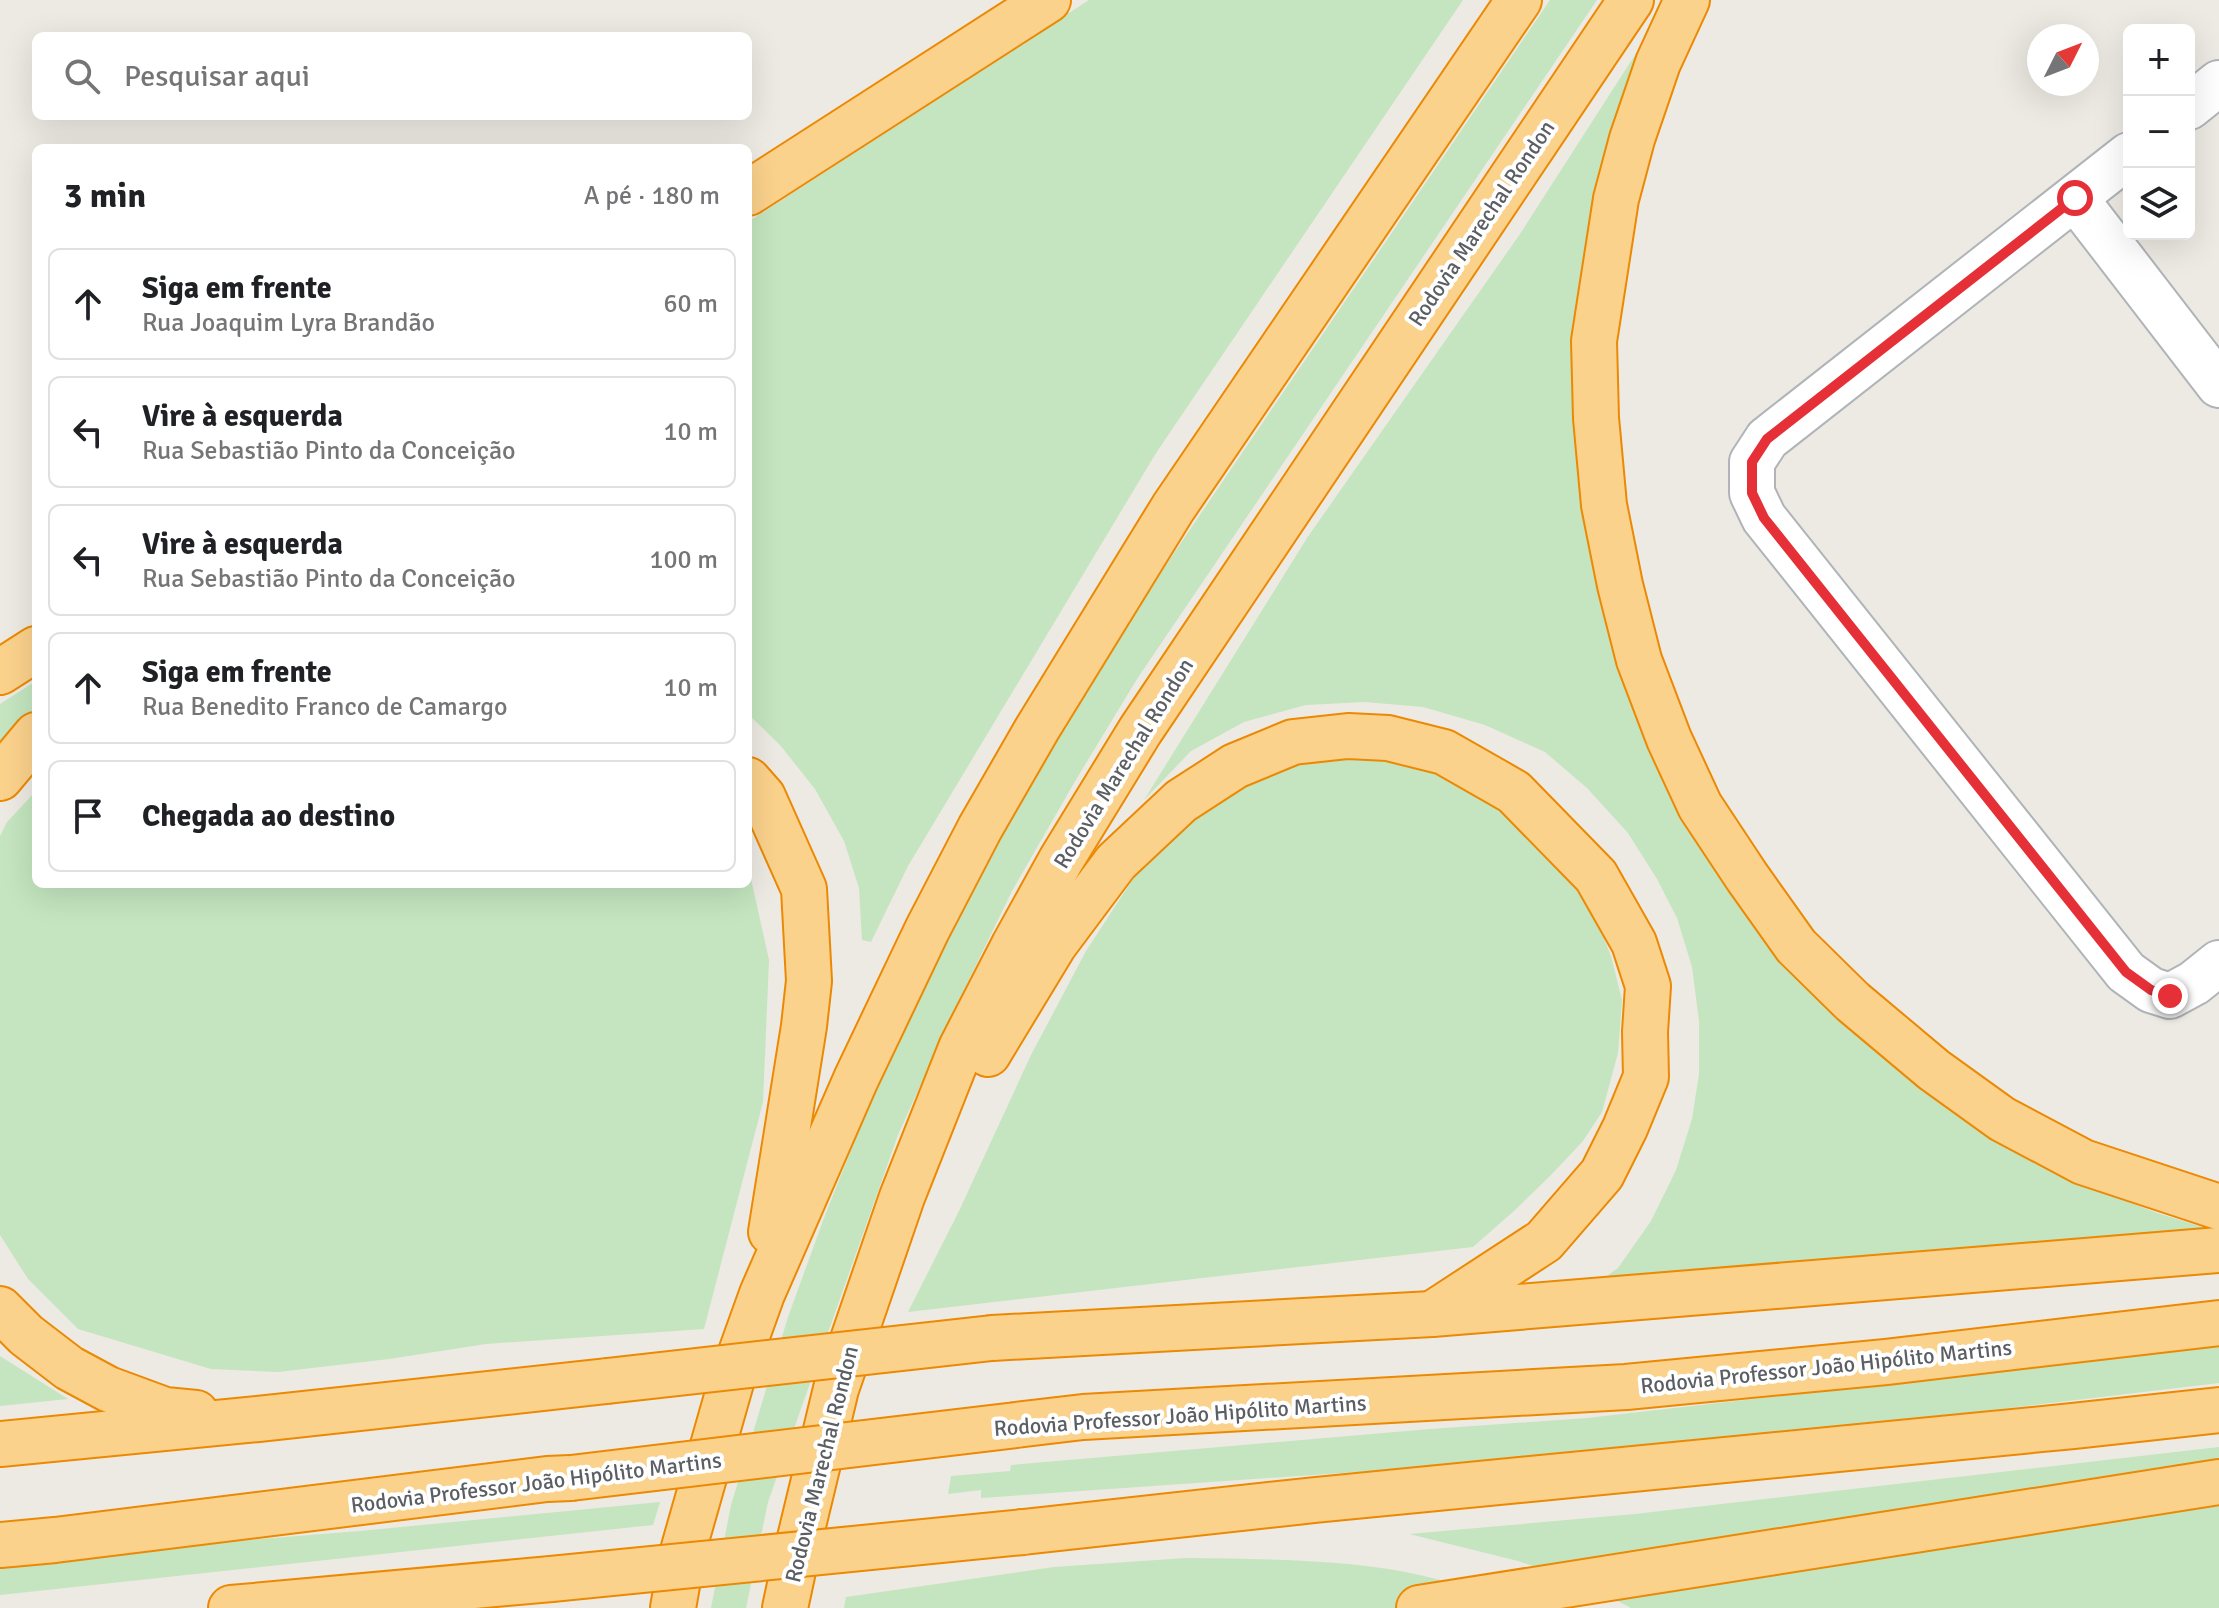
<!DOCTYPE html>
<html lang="pt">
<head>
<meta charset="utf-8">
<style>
  body { margin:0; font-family:Signika,sans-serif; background:#f2f2f2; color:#202124 }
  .controls { position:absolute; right:24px; top:24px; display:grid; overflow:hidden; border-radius:12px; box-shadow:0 8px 32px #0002 }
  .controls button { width:72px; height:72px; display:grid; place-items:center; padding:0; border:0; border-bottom:2px solid #e0e0e0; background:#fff; color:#202124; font:40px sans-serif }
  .compass { position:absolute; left:2027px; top:24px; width:72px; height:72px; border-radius:50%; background:#fff; box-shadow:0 8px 32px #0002; rotate:48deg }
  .stop { position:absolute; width:24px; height:24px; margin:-18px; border:6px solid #e63037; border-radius:50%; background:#fff }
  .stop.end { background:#e63037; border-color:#fff; box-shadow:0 2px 8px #0008 }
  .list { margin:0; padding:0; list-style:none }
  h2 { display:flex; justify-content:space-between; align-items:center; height:104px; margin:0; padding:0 32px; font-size:34px }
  h2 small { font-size:26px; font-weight:400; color:#757577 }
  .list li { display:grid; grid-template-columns:52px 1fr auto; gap:24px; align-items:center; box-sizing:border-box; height:112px; margin:0 16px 16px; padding:0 16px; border:2px solid #e0e0e0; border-radius:12px }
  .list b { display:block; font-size:30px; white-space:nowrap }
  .list p { margin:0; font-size:26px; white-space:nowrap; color:#757577 }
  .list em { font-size:26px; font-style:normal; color:#757577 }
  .icon { flex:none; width:44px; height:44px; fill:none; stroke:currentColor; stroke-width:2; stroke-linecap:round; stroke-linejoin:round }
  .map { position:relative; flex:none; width:2219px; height:1608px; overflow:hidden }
  .search { position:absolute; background:#fff; box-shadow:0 8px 32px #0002; left:32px; top:32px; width:720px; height:88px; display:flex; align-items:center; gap:20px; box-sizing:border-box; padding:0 28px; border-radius:12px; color:#757577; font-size:30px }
  .panel { position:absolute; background:#fff; box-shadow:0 8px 32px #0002; left:32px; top:144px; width:720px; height:744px; border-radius:12px }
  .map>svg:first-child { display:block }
  .green { fill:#c4e5bf }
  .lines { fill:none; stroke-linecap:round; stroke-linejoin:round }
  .minor-casing { stroke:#b0b4b8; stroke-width:48 }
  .motorway-casing { stroke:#ec8904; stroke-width:48 }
  .minor { stroke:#fff; stroke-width:44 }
  .motorway { stroke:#fbd28c; stroke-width:44 }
  .motorway-bridge-casing { stroke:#ec8904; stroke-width:48; stroke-linecap:butt }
  .motorway-bridge { stroke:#fbd28c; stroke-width:44 }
  .route { stroke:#e63037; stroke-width:10 }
  .labels { text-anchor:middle; stroke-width:8; stroke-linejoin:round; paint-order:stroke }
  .street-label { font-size:22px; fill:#5b5f63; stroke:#fff }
</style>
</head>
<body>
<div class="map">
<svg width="2219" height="1608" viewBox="0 0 2219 1608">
  <rect width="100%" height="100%" fill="#edeae3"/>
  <g class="green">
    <path d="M1089,0H1463L1156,453L908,866L871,942L862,940L859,888L844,841L815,789L780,745L748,714V222Z"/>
    <path d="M1550,0H1597L1137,679L1074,783L1012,891L955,1008L898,1135L768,1502L746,1608H711L731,1505L788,1317L824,1218L878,1082L942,945L1015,808L1086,690L1172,556Z"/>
    <path d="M1642,44L1617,116L1607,616L1830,1006L1888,1061L1957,1111L2087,1186L2157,1213L2219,1232L1593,1286L1618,1268L1651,1221L1676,1170L1692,1119L1699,1074V1021L1692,967L1677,918L1657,879L1628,833L1587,788L1545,752L1485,725L1423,707L1365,702L1306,705L1244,722L1191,751L1144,800L1307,538L1520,234Z"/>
    <path d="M36,681V712L0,747V704Z"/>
    <path d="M1337,748L1391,758L1442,775L1495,801L1554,853L1590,904L1611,956L1622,1000L1618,1053L1602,1112L1583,1141L1551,1175L1515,1210L1473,1247L908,1312L959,1211L1031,1055L1086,951L1159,839L1216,794Z"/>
    <path d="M36,791V884H748V865L769,960L763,1102L704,1329L486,1344L389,1359L278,1372L211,1369L78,1329L28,1279L0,1235V836L7,822Z"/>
    <path d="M2219,1346V1383L1950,1415L1443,1466L981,1498V1490L948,1494L951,1476L1010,1471L1011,1465L1430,1429L1587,1418Z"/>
    <path d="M0,1356L68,1399L0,1406Z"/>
    <path d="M2219,1447V1608H1631L1584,1583L1518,1561L1409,1534L1635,1514Z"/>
    <path d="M660,1502L653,1525L0,1595V1560L360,1531Z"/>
    <path d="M1186,1558C1256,1559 1326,1559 1395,1570C1443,1579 1490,1593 1537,1608H844L846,1597L1054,1567Z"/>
  </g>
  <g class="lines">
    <defs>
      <g id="minor">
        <path d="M2189,107L2219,83"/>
        <path d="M2129,155L1767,439L1752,462V493L1764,518L2126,972L2151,990L2170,996L2194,983L2219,963"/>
        <path d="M2075,198L2219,385"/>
      </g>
      <g id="motorway">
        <path d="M1687,0L1658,63L1632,139L1616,199L1594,341L1596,418L1604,505L1620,585L1639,660L1669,739L1700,806L1747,877L1796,946L1853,1002L1934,1070L2002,1119L2083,1162L2219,1207"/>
        <path d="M748,193L1048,0"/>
        <path d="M0,672L36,649"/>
        <path d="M0,778L36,735"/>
        <path d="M748,780L763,797L804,889L809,981L804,1026L771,1232"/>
        <path d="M988,1054L1054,945L1116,862L1181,801L1235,766L1293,742L1348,736L1388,738L1444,752L1514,792L1596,876L1634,943L1648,986L1645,1032L1646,1077L1625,1128L1602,1174L1544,1241L1432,1314"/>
        <path d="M0,1309L26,1335L69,1368L108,1389L165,1410L196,1413"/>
        <path d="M992,1338L1432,1314L2219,1250"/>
        <path d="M1016,1425L1083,1417L1626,1387L1886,1362L2219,1323"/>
        <path d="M0,1444L258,1419L607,1381"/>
        <path d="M1023,1532L1315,1500L2073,1426L2219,1410"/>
        <path d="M0,1545L55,1540L547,1479L571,1478"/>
        <path d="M231,1608L551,1579"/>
        <path d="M673,1608L683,1551L734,1372L762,1294L856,1079L927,930L980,828L1037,729L1173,508L1519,0"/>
        <path d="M785,1608L800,1538L836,1389L902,1197L961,1048L1014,945L1061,860L1140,731L1631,0"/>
        <path d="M1419,1608L2219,1482"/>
      </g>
    </defs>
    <use href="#minor" class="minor-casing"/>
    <use href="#motorway" class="motorway-casing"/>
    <use href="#minor" class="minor"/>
    <use href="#motorway" class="motorway"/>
    <defs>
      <g id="motorway-bridge">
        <path d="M607,1381L992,1338"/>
        <path d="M571,1478L1016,1425"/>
        <path d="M551,1579L1023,1532"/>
      </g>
    </defs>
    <use href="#motorway-bridge" class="motorway-bridge-casing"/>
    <use href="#motorway-bridge" class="motorway-bridge"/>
  </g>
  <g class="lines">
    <path class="route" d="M2075,198L1767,439L1752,462V493L1764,518L2126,972L2151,990L2170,996"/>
  </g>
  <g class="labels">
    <g class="street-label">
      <text transform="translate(1481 223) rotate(-56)" y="8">Rodovia Marechal Rondon</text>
      <text transform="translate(1123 763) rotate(-58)" y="8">Rodovia Marechal Rondon</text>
      <text transform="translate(1826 1366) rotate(-6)" y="8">Rodovia Professor João Hipólito Martins</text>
      <text transform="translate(1180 1415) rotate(-4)" y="8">Rodovia Professor João Hipólito Martins</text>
      <text transform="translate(821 1464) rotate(-76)" y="8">Rodovia Marechal Rondon</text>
      <text transform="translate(536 1482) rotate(-7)" y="8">Rodovia Professor João Hipólito Martins</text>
    </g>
  </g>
</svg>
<div class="controls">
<button>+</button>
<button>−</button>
<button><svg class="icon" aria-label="layers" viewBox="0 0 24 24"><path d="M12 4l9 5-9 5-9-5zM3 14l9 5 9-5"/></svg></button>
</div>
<svg class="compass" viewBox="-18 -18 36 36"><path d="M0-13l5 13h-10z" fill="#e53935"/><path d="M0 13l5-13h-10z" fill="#757577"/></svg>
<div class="stop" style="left:2075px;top:198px"></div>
<div class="stop end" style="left:2170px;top:996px"></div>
<div class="search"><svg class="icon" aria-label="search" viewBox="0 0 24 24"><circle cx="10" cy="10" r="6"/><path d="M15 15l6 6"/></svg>Pesquisar aqui</div>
<section class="panel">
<h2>3 min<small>A pé · 180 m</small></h2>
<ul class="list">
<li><svg class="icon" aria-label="ahead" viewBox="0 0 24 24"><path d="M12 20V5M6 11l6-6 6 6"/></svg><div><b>Siga em frente</b><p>Rua Joaquim Lyra Brandão</p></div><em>60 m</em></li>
<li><svg class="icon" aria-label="left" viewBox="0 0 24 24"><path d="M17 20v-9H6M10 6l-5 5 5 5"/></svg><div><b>Vire à esquerda</b><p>Rua Sebastião Pinto da Conceição</p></div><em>10 m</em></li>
<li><svg class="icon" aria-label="left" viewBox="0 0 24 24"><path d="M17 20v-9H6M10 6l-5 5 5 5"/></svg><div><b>Vire à esquerda</b><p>Rua Sebastião Pinto da Conceição</p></div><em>100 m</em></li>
<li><svg class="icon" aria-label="ahead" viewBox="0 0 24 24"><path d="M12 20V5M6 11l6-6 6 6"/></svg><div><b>Siga em frente</b><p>Rua Benedito Franco de Camargo</p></div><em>10 m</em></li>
<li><svg class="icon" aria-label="arrive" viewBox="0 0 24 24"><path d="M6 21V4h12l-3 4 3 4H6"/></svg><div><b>Chegada ao destino</b></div></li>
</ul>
</section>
</div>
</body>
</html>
